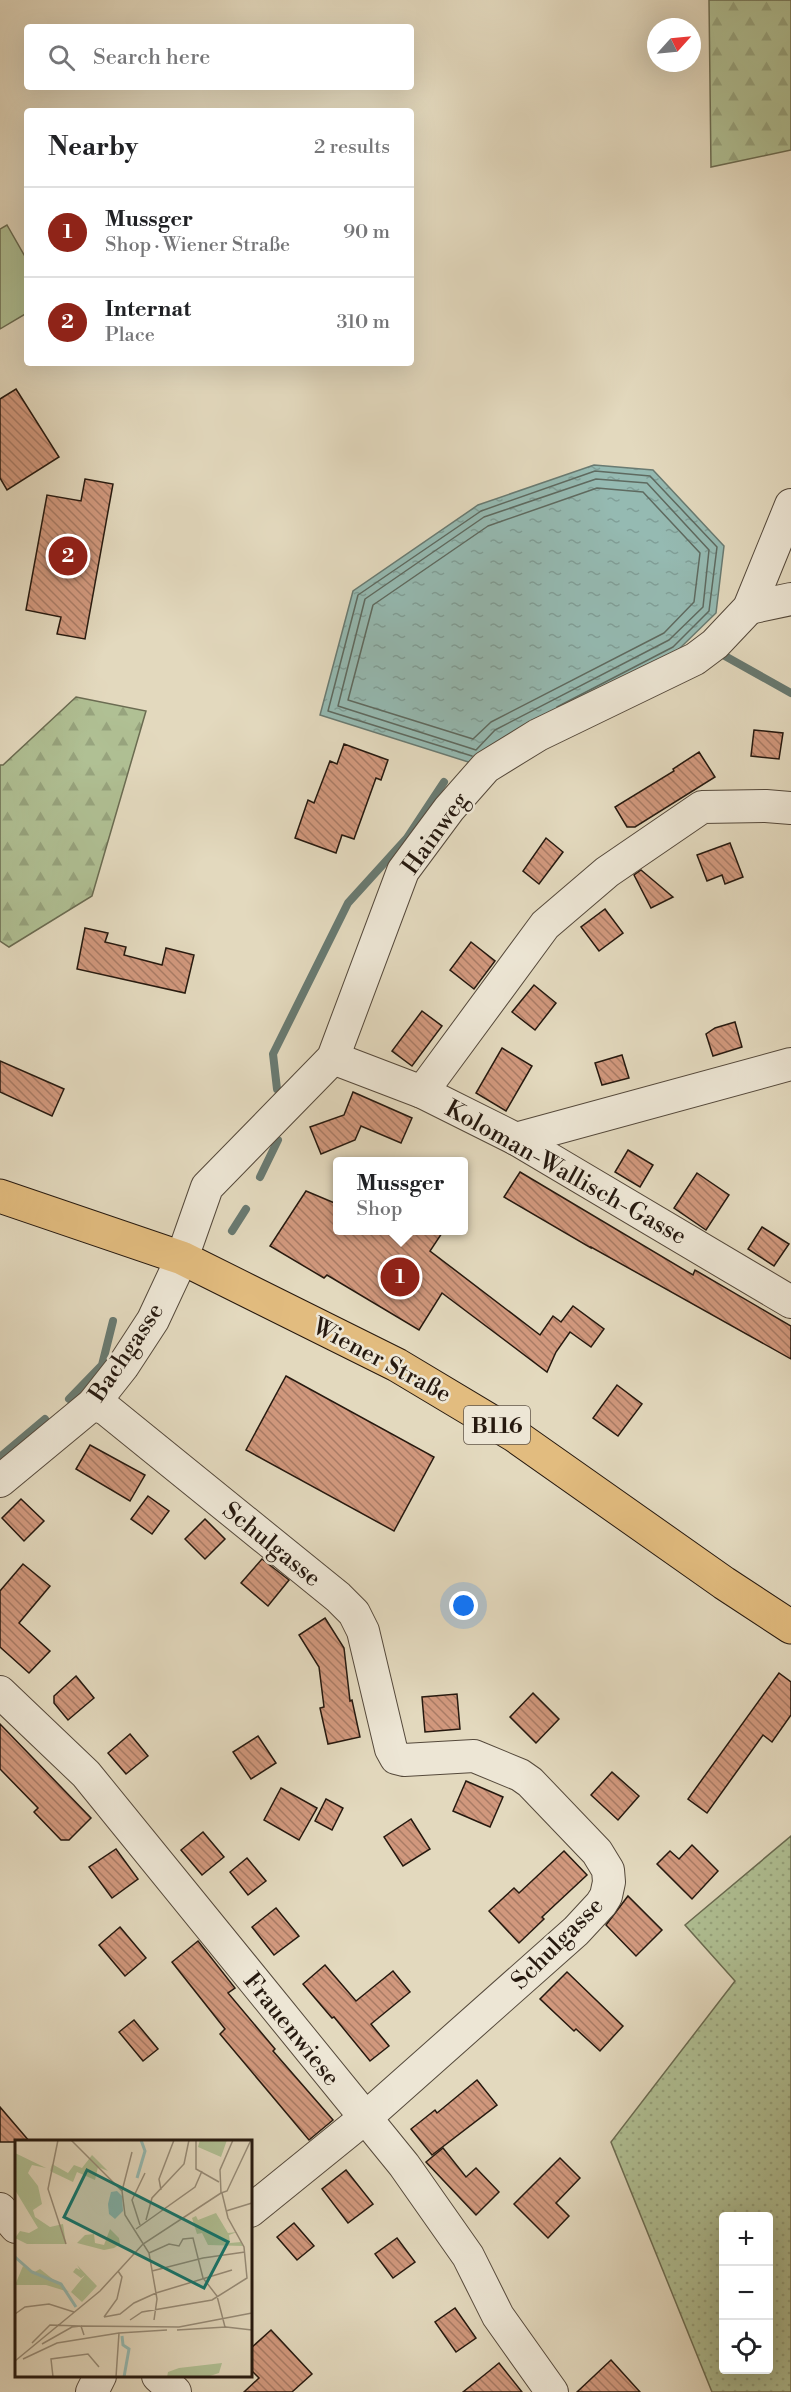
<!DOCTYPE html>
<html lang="en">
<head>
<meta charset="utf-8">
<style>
  body { margin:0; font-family:"Libre Bodoni",serif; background:#f6f6f6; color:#202124 }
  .controls { position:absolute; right:18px; bottom:18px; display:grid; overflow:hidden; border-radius:6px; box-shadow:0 6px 24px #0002 }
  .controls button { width:54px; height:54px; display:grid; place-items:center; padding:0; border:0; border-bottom:2px solid #e0e0e0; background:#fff; color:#202124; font:30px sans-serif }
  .compass { position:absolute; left:647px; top:18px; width:54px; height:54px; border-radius:50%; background:#fff; box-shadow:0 6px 24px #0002; rotate:63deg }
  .you { position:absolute; left:464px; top:1606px; width:21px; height:21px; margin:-15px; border:4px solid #fff; border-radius:50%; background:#1a73e8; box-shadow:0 0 0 9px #1a73e833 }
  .badge { display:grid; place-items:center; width:39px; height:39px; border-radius:50%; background:#8f2418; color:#fff; font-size:20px; font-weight:700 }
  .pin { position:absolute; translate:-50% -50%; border:3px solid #fff; box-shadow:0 2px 6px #0006 }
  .popup { position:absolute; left:333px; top:1157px; width:135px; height:78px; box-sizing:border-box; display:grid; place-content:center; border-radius:6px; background:#fff; filter:drop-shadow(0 2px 4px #0005); font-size:20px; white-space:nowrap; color:#757577 }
  .popup b { font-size:22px; color:#202124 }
  .popup::after { content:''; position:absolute; left:50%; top:100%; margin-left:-12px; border:12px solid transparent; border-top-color:#fff }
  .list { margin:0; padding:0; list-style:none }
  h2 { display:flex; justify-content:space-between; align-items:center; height:78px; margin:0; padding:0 24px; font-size:26px }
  h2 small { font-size:20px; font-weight:400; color:#757577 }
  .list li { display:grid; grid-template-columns:39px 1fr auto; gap:18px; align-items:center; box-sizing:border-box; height:90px; padding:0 24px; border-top:2px solid #e0e0e0 }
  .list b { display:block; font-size:22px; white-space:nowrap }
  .list p { margin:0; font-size:20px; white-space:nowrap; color:#757577 }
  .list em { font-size:20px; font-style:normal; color:#757577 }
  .icon { flex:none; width:33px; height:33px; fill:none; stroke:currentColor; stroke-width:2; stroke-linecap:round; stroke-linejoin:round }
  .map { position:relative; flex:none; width:791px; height:2392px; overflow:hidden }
  .search { position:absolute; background:#fff; box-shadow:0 6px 24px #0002; left:24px; top:24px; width:390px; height:66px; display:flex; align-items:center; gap:15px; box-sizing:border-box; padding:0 21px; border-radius:6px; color:#757577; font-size:22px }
  .panel { position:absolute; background:#fff; box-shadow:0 6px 24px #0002; left:24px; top:108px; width:390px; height:258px; border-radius:6px }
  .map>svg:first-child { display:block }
  .grass { fill:url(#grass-dots); stroke:#6b6c52; stroke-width:1.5; fill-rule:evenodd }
  .forest { fill:url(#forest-firs); stroke:#6b6c52; stroke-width:1.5 }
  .pitch { fill:#b0c094; stroke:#6b6c52; stroke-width:1.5 }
  .water { fill:url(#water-ripples); stroke:#697a71; stroke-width:1.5 }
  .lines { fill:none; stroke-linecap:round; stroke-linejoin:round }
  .shore { stroke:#5e6a60; stroke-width:1.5 }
  .stream { stroke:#697a71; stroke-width:8 }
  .building { fill:url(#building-back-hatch); stroke:#26190f; stroke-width:1.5 }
  .minor-casing { stroke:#55493b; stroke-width:34 }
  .major-casing { stroke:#26190f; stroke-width:35 }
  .minor { stroke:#ede6d5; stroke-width:32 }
  .major { stroke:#e2bc7f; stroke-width:33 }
  .labels { text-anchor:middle; stroke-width:5; stroke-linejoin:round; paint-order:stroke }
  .shield { fill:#ede6d5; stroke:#62564a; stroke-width:1.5 }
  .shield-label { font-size:22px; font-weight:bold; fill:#26190f }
  .street-label { font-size:24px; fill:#26190f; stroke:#ede6d5 }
  .inset-river { fill:none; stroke:#95bab2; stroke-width:3 }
  .inset-road { fill:none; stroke:#978c78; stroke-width:1.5 }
  .view { fill:#0f766e; fill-opacity:0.15; stroke:#0f766e; stroke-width:3 }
  .inset-edge { fill:none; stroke:#26190f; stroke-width:3 }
</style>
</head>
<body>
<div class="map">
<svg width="791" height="2392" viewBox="0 0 791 2392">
  <defs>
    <pattern id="grass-dots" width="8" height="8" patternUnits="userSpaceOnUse" patternTransform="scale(1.5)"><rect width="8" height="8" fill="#b0c094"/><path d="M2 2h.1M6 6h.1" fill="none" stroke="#97a47e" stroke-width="1.8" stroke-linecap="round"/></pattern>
    <pattern id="forest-firs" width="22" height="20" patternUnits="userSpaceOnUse" patternTransform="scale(1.5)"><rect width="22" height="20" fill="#b0c094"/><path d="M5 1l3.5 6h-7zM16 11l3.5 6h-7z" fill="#97a47e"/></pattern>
    <pattern id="water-ripples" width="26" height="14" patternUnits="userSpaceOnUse" patternTransform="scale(1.5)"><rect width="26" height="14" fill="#95bab2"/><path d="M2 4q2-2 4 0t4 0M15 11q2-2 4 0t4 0" fill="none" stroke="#809f98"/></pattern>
    <pattern id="building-back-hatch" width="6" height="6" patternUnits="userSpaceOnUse" patternTransform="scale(1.5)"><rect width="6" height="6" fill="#d1987d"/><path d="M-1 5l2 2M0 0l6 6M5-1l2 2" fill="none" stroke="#a97b65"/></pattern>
  </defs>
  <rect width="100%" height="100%" fill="#e3d9be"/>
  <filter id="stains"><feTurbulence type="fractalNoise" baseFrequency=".00333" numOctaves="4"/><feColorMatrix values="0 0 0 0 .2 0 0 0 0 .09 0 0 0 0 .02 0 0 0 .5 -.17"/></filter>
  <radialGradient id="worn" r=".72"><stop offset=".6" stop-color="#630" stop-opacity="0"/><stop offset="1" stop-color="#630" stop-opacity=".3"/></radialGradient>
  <path class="grass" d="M791,1836V2392H712L611,2142L735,1981L685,1925ZM724,2216H768V2370H724Z"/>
  <g class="forest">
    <path d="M709,0H791V150L711,167Z"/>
    <path d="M76,697L146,711L92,896L9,947L0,941V765H3Z"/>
  </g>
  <path class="pitch" d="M7,225L27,260V313L0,329V229Z"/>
  <path class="water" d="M594,465L653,470L724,546L716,613L677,651L481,766L320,715L353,591L478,505Z"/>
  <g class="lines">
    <g class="shore">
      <path d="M596,479L647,483L709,550L703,607L669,640L495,730L476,750L338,706L365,599L484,517Z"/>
      <path d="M597,488L643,492L700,553L694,602L664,633L491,722L473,739L348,700L373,605L488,526Z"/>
      <path d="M472,756L328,711L358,595L481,511L595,471L650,476L717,547L709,611L673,647L557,707"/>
    </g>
    <g class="stream">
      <path d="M716,651L791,693"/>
      <path d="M277,1089L273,1054L348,903L407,838L444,782"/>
      <path d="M260,1177L278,1140"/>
      <path d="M232,1231L246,1209"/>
      <path d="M69,1399L102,1365L113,1321"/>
      <path d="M0,1457L45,1419"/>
    </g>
  </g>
  <g class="building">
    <path d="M16,389L59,457L7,490L0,478V399Z"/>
    <path d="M85,479L113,484L85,639L57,634L61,617L26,610L47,495L81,501Z"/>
    <path d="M754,730L783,733L779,759L751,756Z"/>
    <path d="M344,744L388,760L381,780L376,778L354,839L342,835L336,853L295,838L308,800L314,803L330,761L337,764Z"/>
    <path d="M699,752L715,777L635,827H627L615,807L674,771L673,769Z"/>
    <path d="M546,838L563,852L539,884L523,871Z"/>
    <path d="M730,843L743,877L725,884L722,875L707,881L697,855Z"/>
    <path d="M641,870L673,897L651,908L634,875Z"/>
    <path d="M605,909L623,933L599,951L581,927Z"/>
    <path d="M85,928L108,933L105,942L126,947L124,955L162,965L166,948L194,955L185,993L77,969Z"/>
    <path d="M471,942L495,961L474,989L450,970Z"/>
    <path d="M534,985L556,1003L535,1030L512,1012Z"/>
    <path d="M422,1011L442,1026L412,1066L392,1051Z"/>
    <path d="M735,1022L742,1047L713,1056L706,1034L715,1028Z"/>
    <path d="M502,1048L532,1066L506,1111L476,1093Z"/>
    <path d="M622,1055L629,1078L602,1085L595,1063Z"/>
    <path d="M0,1061L64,1089L52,1116L0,1092Z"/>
    <path d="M353,1092L412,1118L401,1143L361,1126L355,1140L321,1154L310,1127L344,1115Z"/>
    <path d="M628,1150L653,1165L640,1187L615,1172Z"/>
    <path d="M520,1172L693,1275L695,1270L791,1326V1359L591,1247V1248L504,1197Z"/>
    <path d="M697,1173L729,1195L706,1230L674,1208Z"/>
    <path d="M306,1191L337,1204V1230H444L430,1251L540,1335L553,1316L561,1322L573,1306L604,1329L591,1347L570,1332L556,1352L547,1372L442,1293L419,1330L327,1275L324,1278L270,1246Z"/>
    <path d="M762,1227L789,1244L774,1266L748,1249Z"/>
    <path d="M286,1376L434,1457L394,1531L246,1450Z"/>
    <path d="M617,1385L642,1404L618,1436L593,1418Z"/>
    <path d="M90,1445L145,1475L130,1501L76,1469Z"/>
    <path d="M148,1496L169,1511L152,1534L131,1519Z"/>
    <path d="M21,1499L44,1521L24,1541L2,1518Z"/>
    <path d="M205,1519L225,1539L205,1559L185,1539Z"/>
    <path d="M262,1559L289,1580L268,1606L241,1583Z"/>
    <path d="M23,1564L50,1586L19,1623L50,1651L29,1673L0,1647V1591Z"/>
    <path d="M325,1618L344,1648L350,1701L352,1700L360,1737L328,1744L320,1708L324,1707L319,1667L299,1635Z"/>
    <path d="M779,1673L791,1682V1715L772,1742L763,1735L707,1813L688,1799Z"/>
    <path d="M76,1676L94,1698L68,1720L54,1703V1696Z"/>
    <path d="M533,1693L559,1719L536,1743L510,1717Z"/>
    <path d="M457,1694L460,1729L425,1732L422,1697Z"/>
    <path d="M0,1724L91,1818L69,1840H61L34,1812L38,1808L0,1769Z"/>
    <path d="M130,1734L148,1756L126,1774L108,1753Z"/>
    <path d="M258,1736L276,1763L251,1779L233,1752Z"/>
    <path d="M612,1772L639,1796L618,1820L591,1795Z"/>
    <path d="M466,1781L503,1797L490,1827L453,1811Z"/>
    <path d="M281,1788L317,1808L299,1840L264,1820Z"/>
    <path d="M326,1799L343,1808L332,1830L315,1821Z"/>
    <path d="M411,1819L430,1849L403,1866L384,1837Z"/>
    <path d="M203,1832L224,1857L202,1875L181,1850Z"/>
    <path d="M692,1845L718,1871L692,1899L657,1864L670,1851L679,1859Z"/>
    <path d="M116,1849L138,1879L112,1898L89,1867Z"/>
    <path d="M564,1851L587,1875L542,1917L544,1919L519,1943L489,1911L514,1888L519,1893Z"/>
    <path d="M247,1858L266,1881L248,1895L230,1872Z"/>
    <path d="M628,1896L662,1930L636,1956L606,1925Z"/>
    <path d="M276,1908L299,1936L274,1955L252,1927Z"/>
    <path d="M120,1927L146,1958L125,1976L99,1945Z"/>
    <path d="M198,1941L235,1988L228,1993L275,2049L273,2051L333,2120L309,2140L220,2034L225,2029L172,1962Z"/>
    <path d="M325,1965L356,2001L393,1971L410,1992L371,2024L389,2046L370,2061L334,2017L332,2018L303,1984Z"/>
    <path d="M567,1972L623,2026L600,2051L576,2029L574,2031L540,1999Z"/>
    <path d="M134,2020L158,2049L143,2061L119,2032Z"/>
    <path d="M477,2080L497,2105L432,2155L411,2129L435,2110L437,2113Z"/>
    <path d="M0,2107L30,2142H0Z"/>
    <path d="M443,2148L466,2177L476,2168L499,2192L476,2215L426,2162Z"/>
    <path d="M560,2158L580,2178L556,2203L569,2216L548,2238L514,2204Z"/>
    <path d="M346,2170L373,2204L348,2223L322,2189Z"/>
    <path d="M294,2223L314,2246L297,2260L277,2237Z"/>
    <path d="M397,2238L415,2262L393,2278L375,2254Z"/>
    <path d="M455,2308L476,2338L456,2352L435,2322Z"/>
    <path d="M271,2330L312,2374L292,2392H244L259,2378L250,2369V2349Z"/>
    <path d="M611,2360L640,2392H577Z"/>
    <path d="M499,2363L522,2392H463L488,2372Z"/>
  </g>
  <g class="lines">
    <defs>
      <g id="minor">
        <path d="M749,608L791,599"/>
        <path d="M333,1058L422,1092L516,1139L791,1302"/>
        <path d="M422,1092L545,925L607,872L702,807L766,806L791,808"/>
        <path d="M516,1139L791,1064"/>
        <path d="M93,1404L106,1409L338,1597L354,1613L363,1631L391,1749L396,1758L404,1760L474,1756L520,1775L530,1782L597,1852L608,1870L609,1882L606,1896L601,1904L576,1931L371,2113L250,2211"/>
        <path d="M0,1481L93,1404L123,1366L153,1320L182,1258L207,1187L333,1058L403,871L449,809L486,767L538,735L695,659L715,644L749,608L791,505"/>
        <path d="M0,1692L86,1774L404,2165L468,2256L498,2316L552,2392"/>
        <path d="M0,2209L16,2227"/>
        <path d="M158,2376L175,2392"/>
        <path d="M92,2392L100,2376"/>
      </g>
      <path id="major" d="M0,1196L182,1258L397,1365L514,1435L724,1583L791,1627"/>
    </defs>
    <use href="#minor" class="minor-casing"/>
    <use href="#major" class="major-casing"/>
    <use href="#minor" class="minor"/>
    <use href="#major" class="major"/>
  </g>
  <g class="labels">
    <rect class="shield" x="464" y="1406" width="66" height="38" rx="4.5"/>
    <g class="shield-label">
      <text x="497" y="1433">B116</text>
    </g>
    <g class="street-label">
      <text transform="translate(435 833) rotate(-54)" y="8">Hainweg</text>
      <text transform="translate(566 1172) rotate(29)" y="8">Koloman-Wallisch-Gasse</text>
      <text transform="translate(126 1352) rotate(-56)" y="8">Bachgasse</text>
      <text transform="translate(382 1360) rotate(28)" y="8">Wiener Straße</text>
      <text transform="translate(272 1544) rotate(39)" y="8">Schulgasse</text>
      <text transform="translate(557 1943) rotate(-45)" y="8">Schulgasse</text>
      <text transform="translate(292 2029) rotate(51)" y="8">Frauenwiese</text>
    </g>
  </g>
  <g transform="translate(15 2140)">
    <rect width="237" height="237" fill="#e3d9be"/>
    <path d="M185,0H212L206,17L183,7ZM201,73L213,93L222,92L214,95L215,103L226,102L228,106L193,105L187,93L182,94L177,78L181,76L183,80ZM207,223L204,233L192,237H152L153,232L164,228Z" fill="#b0c094"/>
    <path d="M0,13L31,28L17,25L13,33L23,46L27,64L18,70L20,77L35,87L48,84L51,104H12L0,98L5,91L14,93L23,88L0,50ZM77,15L93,31L83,27L80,40L62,32L58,42L35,31L37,24L53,33L59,25L67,28ZM95,89L104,98L105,104L99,108L89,110L62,103L70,95L79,94L80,103L89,105ZM8,126L18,133L25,129L54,152L31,145H0Z" fill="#b0c094"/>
    <path d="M62,125L82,146L67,162L56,152L70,135L66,138L58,132L61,128L65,130Z" fill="#b0c094"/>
    <path d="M102,51L107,56L108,71L100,79L94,74L93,64L96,52Z" fill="#95bab2"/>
    <path class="inset-river" d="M122,38L130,11L126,0M0,117L17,132L46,144L61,167M107,196L108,205L114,209L109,237"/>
    <path class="inset-road" d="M43,0L33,49L51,104M56,0L107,51L110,75L134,113L142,159L139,180M181,0V29L204,42M146,50L144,39L159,0M107,51L117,12M206,53L212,51L236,0M206,53L205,30L218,0M211,71L237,63M131,80L137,58L169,24L174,0M125,85L117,60L130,33M121,89L180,47L187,31M134,113L154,104L164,106L168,99L178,98L188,138L202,156L210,187M137,131L188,118L230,112M0,174L10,167L34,164L59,172M89,177L105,174L119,163L141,153L217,130M89,177L102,159L107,137L103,131M115,180L127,172L197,160L232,138L229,107L213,78L207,53M66,186L164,187L237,173M162,190L211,187L237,190M17,203L35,185L65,186M27,204L57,187L66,186L69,195M8,219L42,203L104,193L152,190M0,221L85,151L128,104L206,53M38,237L36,219L73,214L84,227M101,237L104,193"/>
    <path class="view" d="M72,30L213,102L189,148L49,77Z"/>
    <rect width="237" height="237" class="inset-edge"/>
  </g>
  <rect width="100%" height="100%" filter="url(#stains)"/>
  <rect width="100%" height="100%" fill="url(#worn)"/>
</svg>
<div class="controls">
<button>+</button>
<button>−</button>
<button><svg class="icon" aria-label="locate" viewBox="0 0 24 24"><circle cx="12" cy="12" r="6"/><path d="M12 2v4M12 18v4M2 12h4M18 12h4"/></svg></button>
</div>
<svg class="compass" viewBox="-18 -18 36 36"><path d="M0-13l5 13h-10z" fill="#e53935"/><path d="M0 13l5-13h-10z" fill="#757577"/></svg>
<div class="you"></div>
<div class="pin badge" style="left:400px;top:1277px">1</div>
<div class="popup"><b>Mussger</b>Shop</div>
<div class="pin badge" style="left:68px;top:556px">2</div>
<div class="search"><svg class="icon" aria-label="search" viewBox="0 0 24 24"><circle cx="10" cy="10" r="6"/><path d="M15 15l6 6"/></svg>Search here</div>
<section class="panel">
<h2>Nearby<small>2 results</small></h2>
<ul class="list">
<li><span class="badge">1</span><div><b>Mussger</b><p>Shop · Wiener Straße</p></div><em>90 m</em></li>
<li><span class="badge">2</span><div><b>Internat</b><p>Place</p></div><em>310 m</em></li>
</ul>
</section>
</div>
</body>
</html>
